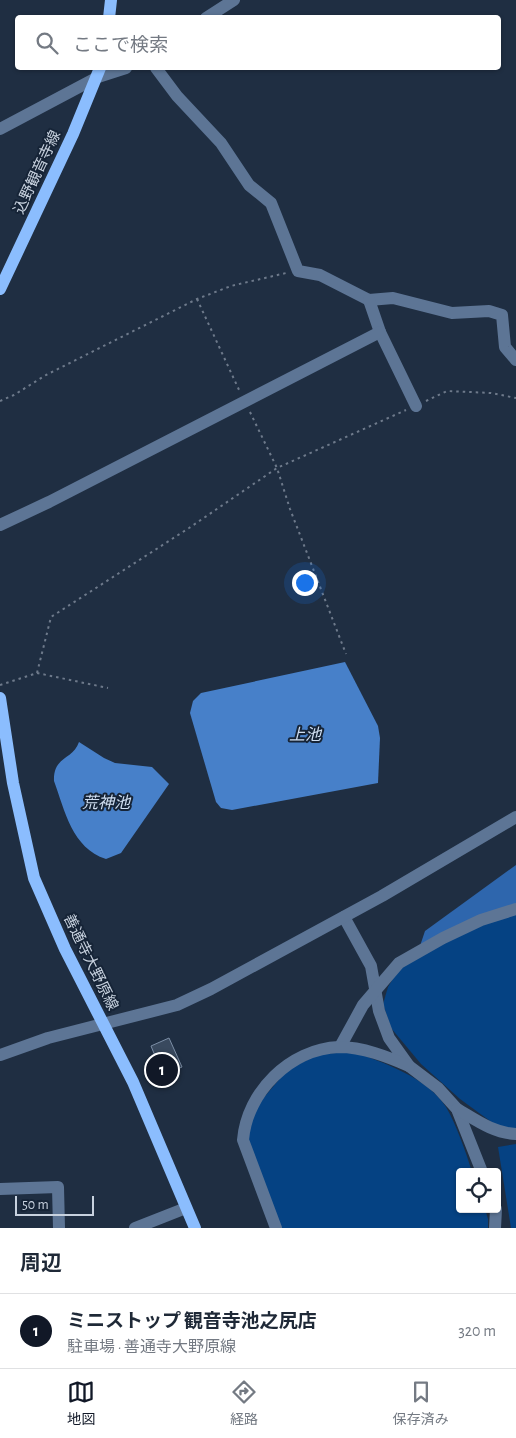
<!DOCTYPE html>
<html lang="ja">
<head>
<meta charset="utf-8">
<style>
  body { margin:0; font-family:"Alegreya Sans","Noto Sans JP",sans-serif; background:#f6f6f7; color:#1f2937 }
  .controls { position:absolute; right:15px; bottom:15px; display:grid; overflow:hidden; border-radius:5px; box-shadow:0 1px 4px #0004 }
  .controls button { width:45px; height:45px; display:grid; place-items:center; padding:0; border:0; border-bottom:1px solid #e0e1e3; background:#fff; color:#1f2937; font:25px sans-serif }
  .scale { position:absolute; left:15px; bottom:12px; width:79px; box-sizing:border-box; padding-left:5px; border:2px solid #c8d2df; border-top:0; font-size:14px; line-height:18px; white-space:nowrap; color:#c8d2df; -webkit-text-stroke:4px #162437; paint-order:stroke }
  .you { position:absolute; left:304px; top:582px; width:18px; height:18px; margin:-12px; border:4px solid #fff; border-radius:50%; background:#1a73e8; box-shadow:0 0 0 8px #1a73e833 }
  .badge { display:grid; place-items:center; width:32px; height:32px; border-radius:50%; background:#111827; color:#fff; font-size:16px; font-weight:700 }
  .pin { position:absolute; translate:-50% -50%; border:2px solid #fff; box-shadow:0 1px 5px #0006 }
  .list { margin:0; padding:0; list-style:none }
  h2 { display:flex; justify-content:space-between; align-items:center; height:65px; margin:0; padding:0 20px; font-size:21px }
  h2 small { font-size:16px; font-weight:400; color:#747a83 }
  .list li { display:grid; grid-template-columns:32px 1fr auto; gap:15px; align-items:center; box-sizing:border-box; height:75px; padding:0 20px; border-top:1px solid #e0e1e3 }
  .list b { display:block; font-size:19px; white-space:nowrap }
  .list p { margin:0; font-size:16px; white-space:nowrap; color:#747a83 }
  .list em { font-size:16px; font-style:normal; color:#747a83 }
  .icon { flex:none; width:28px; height:28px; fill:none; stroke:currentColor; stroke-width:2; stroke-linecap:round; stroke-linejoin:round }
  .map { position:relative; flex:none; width:516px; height:1228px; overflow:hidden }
  .search { position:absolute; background:#fff; box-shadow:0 1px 4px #0004; left:15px; right:15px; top:15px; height:55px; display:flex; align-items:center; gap:12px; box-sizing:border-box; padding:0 18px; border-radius:5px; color:#747a83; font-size:19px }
  .sheet { height:140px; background:#fff }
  nav { display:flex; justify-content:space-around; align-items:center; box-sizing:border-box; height:70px; border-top:1px solid #e0e1e3; background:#fff; font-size:14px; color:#747a83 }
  nav a { display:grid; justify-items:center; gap:2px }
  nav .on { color:#111827 }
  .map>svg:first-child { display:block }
  .green { fill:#054283 }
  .forest { fill:#2e66ad }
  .water { fill:#4780c9 }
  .building { fill:#39495e; stroke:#7c8ea6 }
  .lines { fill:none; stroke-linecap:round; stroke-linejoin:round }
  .path { stroke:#6e7a8b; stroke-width:2; stroke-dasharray:2.5 4; stroke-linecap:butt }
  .minor { stroke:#5d7595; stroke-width:12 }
  .major { stroke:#8bbdfe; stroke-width:12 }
  .labels { text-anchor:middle; stroke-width:4; stroke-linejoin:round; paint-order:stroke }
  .street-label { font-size:15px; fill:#c8d2df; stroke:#162437 }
  .water-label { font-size:16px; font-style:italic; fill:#d0dff2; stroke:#162437 }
</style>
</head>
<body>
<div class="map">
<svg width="516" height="1228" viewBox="0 0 516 1228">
  <rect width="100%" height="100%" fill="#1f2e42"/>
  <g class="green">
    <path d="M516,912V1130L501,1129L460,1099L421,1064L391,1028L383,1004L388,987L397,972L410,961L475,927Z"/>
    <path d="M353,1052C383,1062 428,1078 446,1107C456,1124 466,1152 472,1172H460V1209H485L488,1219V1228H281L246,1139L255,1108L288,1069L320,1054Z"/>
    <path d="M516,1144V1228H511L498,1147Z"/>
  </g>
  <path class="forest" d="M516,865V904L420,946L425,931Z"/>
  <g class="water">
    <path d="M345,662L378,726L380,738L378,783L232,810L221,808L216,802L190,713L193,701L201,693Z"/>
    <path d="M79,742L104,758L115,763L152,767L169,784L121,853L106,859C72,848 65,811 54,781C53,756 73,760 79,742Z"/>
  </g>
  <path class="building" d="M169,1038L182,1067L163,1075L151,1046Z"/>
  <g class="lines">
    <g class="path">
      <path d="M197,299L240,392"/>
      <path d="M0,401L14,395L46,375L197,299L231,286L286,273"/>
      <path d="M426,401L447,391L491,393L516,398"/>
      <path d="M250,412L277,468L290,509L346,654"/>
      <path d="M37,673L108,688"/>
      <path d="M0,685L37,673L51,617L189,528L277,468L406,410"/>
    </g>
    <g class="minor">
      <path d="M206,18L234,0"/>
      <path d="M156,68L177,96L221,143L249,185L271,203L298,271L320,275L369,300L393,298L452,313L489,311L502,315L505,347L516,360"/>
      <path d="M0,129L98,77L126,68"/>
      <path d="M369,300L380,332L416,406"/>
      <path d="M0,525L49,502L380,332"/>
      <path d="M344,917L371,966L379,1011L389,1038L409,1066L438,1088L457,1109L482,1172"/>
      <path d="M340,1047L363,1005L399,963L443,938L481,920L516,909"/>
      <path d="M0,1055L48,1038L177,1005L211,989L382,896L516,817"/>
      <path d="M457,1109C476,1120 493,1133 516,1134"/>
      <path d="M0,1189L58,1187L59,1228"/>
      <path d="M135,1228L186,1208"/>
      <path d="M276,1228L243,1140C247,1092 290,1049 339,1047C363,1047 388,1057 409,1066"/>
      <path d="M495,1228L496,1209"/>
    </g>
    <g class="major">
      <path d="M109,18L111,0"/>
      <path d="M0,289L73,134L100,68"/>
      <path d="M0,698L13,783L34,878L65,949L133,1082L195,1228"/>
    </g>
  </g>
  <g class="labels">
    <g class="street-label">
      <text transform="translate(37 172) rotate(-65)" y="5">込野観音寺線</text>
      <text transform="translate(91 962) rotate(64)" y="5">善通寺大野原線</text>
    </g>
    <g class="water-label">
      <text x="305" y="740">上池</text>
      <text x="106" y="808">荒神池</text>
    </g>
  </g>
</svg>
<div class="controls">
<button><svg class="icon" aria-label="locate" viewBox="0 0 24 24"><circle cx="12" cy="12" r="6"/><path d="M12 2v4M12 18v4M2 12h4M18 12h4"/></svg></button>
</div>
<div class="scale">50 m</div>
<div class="you"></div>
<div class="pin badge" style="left:162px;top:1070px">1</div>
<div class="search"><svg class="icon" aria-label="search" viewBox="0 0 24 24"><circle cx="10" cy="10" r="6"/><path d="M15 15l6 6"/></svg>ここで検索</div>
</div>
<section class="sheet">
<h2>周辺<small></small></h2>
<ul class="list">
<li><span class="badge">1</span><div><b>ミニストップ 観音寺池之尻店</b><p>駐車場 · 善通寺大野原線</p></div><em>320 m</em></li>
</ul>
</section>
<nav>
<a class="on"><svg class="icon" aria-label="map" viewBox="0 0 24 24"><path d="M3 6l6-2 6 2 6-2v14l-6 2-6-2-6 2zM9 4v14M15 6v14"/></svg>地図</a>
<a><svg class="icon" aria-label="directions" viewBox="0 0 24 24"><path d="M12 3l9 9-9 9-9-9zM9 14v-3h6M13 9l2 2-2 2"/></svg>経路</a>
<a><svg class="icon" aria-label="saved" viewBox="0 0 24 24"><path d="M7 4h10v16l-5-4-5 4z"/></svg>保存済み</a>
</nav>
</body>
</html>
